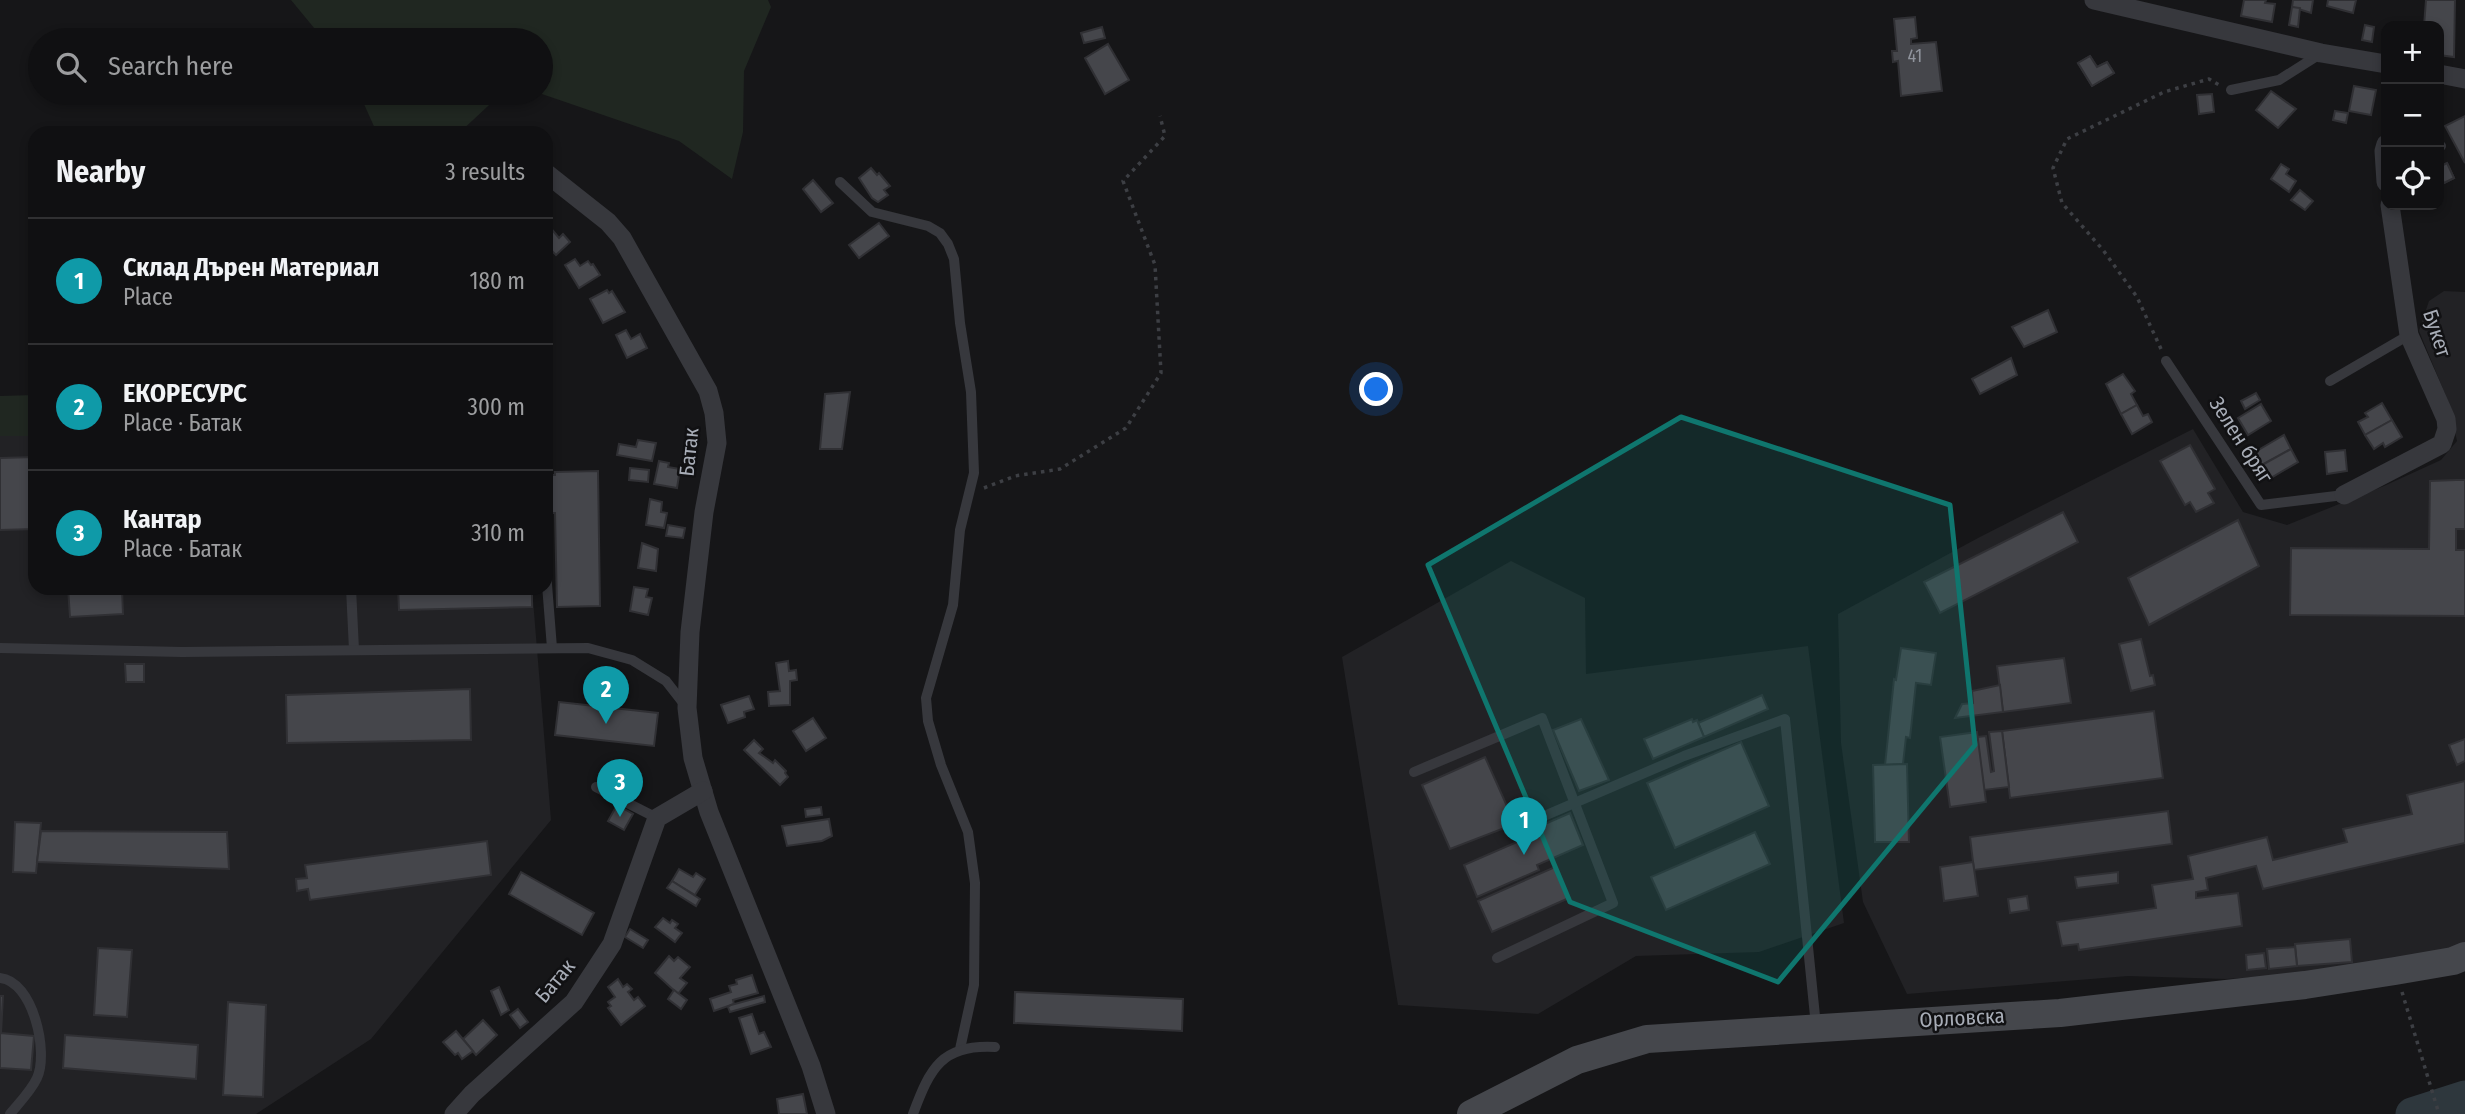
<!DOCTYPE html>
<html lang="en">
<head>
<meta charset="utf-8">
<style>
  body { margin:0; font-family:"Fira Sans Condensed",sans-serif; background:#1e1e20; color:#f1f3f6 }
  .controls { position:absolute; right:21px; top:21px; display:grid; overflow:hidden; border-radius:14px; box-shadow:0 4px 10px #0003 }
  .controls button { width:63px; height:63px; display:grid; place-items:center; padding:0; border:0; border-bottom:2px solid #303032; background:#101012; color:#f1f3f6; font:35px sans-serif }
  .you { position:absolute; left:1377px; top:390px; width:24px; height:24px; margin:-18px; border:5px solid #fff; border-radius:50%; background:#1a73e8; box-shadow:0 0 0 10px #1a73e833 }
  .badge { display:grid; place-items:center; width:46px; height:46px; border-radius:50%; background:#db2777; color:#fff; font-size:23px; font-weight:700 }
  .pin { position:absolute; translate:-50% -58px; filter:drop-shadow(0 2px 4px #0008) }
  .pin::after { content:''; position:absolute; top:37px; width:24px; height:21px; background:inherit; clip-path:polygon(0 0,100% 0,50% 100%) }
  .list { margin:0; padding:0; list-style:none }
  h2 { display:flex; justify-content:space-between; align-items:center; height:91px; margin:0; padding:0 28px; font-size:30px }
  h2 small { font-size:23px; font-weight:400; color:#9c9d9f }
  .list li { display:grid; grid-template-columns:46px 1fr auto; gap:21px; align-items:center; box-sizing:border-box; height:126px; padding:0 28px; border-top:2px solid #303032 }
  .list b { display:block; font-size:26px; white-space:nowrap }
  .list p { margin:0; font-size:23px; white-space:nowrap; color:#9c9d9f }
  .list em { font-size:23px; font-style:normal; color:#9c9d9f }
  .icon { flex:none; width:38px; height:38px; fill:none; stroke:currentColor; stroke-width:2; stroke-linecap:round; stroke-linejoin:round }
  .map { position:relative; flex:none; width:2465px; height:1114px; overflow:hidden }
  .search { position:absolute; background:#101012; box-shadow:0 4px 10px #0003; left:28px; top:28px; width:525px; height:77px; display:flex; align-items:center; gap:18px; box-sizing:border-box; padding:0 24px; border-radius:38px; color:#9c9d9f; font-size:26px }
  .panel { position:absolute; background:#101012; box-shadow:0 4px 10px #0003; left:28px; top:126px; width:525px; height:469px; border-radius:21px }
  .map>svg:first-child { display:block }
  .built { fill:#222225 }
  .green { fill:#202721 }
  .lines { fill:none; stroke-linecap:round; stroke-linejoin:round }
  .river { stroke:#2e373d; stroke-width:33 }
  .building { fill:#45464b; stroke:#303034; stroke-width:2 }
  .path { stroke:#3d3f44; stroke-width:3.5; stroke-dasharray:3.5 5; stroke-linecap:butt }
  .lane { stroke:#37383d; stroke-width:10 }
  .street { stroke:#37383d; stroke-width:19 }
  .secondary { stroke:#45474c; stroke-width:28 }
  .marked { fill:#0f766e; fill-opacity:0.2; stroke:#0f766e; stroke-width:5; stroke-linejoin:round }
  .labels { text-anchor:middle; stroke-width:5; stroke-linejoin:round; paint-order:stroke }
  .number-label { font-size:18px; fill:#8f939c }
  .street-label { font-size:21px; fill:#a8adb7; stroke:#111113 }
</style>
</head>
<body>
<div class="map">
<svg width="2465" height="1114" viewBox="0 0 2465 1114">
  <rect width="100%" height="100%" fill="#161618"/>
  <g class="built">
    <path d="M2444,291L2465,292V943L2427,957L2332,972L2226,979L2128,976L1907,994L1863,902L1841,743L1838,614L1978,538L2193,429L2243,512L2287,525L2384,486L2441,460L2457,441L2448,401L2419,331L2429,301Z"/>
    <path d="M0,436H35V588H532L551,820L371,1039L256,1114H0Z"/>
    <path d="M1511,561L1585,598L1586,674L1808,646L1844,923L1759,952L1636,956L1538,1014L1398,1005L1342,657Z"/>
  </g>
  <g class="green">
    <path d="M291,0H768L771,7L744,71L743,132L732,179L679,141L539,93H541V40H324Z"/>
    <path d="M359,93H502L459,133H377Z"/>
    <path d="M35,395V436H0V396Z"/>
  </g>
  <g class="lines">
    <path class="river" d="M2412,1114L2465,1097"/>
  </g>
  <g class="building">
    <path d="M2244,0H2266L2265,3L2275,4L2272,22L2241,16Z"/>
    <path d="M2293,0H2313L2311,13L2292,7Z"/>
    <path d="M2328,0H2356L2353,13L2327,6Z"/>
    <path d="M2426,0H2455L2454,57L2439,55V26H2424Z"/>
    <path d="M2292,7L2300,8L2298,27L2289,25Z"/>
    <path d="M1915,17L1917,38L1911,39V44L1936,42L1942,91L1901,96L1898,61L1893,62L1892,51H1897L1894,19Z"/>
    <path d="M2365,25L2374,27L2372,42L2362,40Z"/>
    <path d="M1102,27L1105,38L1084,43L1081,33Z"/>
    <path d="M1108,44L1129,80L1105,94L1085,58Z"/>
    <path d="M2090,56L2097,67L2107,62L2114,73L2092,86L2078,63Z"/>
    <path d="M2090,56L2097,67L2107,62L2114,73L2092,86L2078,63Z"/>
    <path d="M2354,86L2376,90L2371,115L2349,111Z"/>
    <path d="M2271,91L2296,109L2278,128L2256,110Z"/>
    <path d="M2212,94L2214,112L2199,114L2197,95Z"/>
    <path d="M2335,111L2348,113L2346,123L2333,120Z"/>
    <path d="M2465,116V163L2445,126Z"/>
    <path d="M2447,163L2454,178L2444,183L2439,167Z"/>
    <path d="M2447,163L2454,178L2444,183L2442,178L2439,180V167Z"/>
    <path d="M2281,164L2289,169L2286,174L2296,181L2289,192L2271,179Z"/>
    <path d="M871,168L877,175L879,173L890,186L884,190L888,195L878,202L872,198L859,178Z"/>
    <path d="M813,180L833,203L821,212L803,189Z"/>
    <path d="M2300,190L2313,201L2305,210L2291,200Z"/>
    <path d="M879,223L889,236L859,258L849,245Z"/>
    <path d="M549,226L559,238L563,234L570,242L556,255L546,245V229Z"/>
    <path d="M575,259L580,266L588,261L591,265L593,264L600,275L579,288L565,265Z"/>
    <path d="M607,290L609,293L612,291L625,312L603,323L590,299Z"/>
    <path d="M2048,310L2057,332L2024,347L2012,327Z"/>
    <path d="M626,330L631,339L640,334L647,348L627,358L616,335Z"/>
    <path d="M2011,358L2017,375L1980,394L1972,379Z"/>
    <path d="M2123,374L2135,391L2131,394L2137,405L2121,414L2106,384Z"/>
    <path d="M850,392L842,449H820L825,394Z"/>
    <path d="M2256,393L2260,400L2245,409L2241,401Z"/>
    <path d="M2382,403L2392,420L2365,435L2358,422L2368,417L2365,413Z"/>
    <path d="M2261,404L2271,421L2248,435L2238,418Z"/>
    <path d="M2137,405L2143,416L2148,414L2152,422L2132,434L2121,414Z"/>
    <path d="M2392,420L2402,437L2385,447L2383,443L2374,449L2365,435Z"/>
    <path d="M2284,435L2291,449L2262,465L2255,452Z"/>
    <path d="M638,440L656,443L652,461L617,455L619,444L636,447Z"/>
    <path d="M2190,445L2215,489L2208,493L2214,503L2196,512L2190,502L2185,505L2160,461Z"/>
    <path d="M2291,449L2298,462L2269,479L2262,465Z"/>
    <path d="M2345,450L2347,471L2327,474L2325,452Z"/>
    <path d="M35,457V529L0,530V458Z"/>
    <path d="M659,461L669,463L668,467L680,469L677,488L654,484Z"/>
    <path d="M630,468L649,470L648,482L629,480Z"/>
    <path d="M598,471L600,606L557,607L555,513H546V475H555V472Z"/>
    <path d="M2456,480H2465V529H2456V550H2465V616L2290,615L2291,548L2429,549L2430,481Z"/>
    <path d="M650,499L662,502L661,512L667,513L664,528L646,525Z"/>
    <path d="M2063,512L2078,542L1940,613L1924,582Z"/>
    <path d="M2238,520L2259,566L2149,625L2128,578Z"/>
    <path d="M668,525L685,528L683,538L666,536Z"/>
    <path d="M642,543L658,549L656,571L638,568Z"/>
    <path d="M634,587L648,589L646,597L652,598L648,615L630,611Z"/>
    <path d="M68,588H138L122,589L123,614L70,617Z"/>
    <path d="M398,588H532V607L399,610Z"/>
    <path d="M2141,639L2150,676L2153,675L2155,685L2131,691L2119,644Z"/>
    <path d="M1901,648L1936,653L1931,685L1916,683L1910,738L1906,737L1903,764L1885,765L1894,679L1896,680Z"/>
    <path d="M2064,658L2071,703L2003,712L1997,666Z"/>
    <path d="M788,661L789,671L796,670L797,680L790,681V705L769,706L768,692L780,691L776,663Z"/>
    <path d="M125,664H144V682H126Z"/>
    <path d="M2000,685L2003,712L1955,718L1962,704L1973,703L1972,691Z"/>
    <path d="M470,689L471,740L287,743L286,695Z"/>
    <path d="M1762,695L1768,709L1704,737L1698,723Z"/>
    <path d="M749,696L754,709L744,712L745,717L728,723L721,705Z"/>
    <path d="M559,702L658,713L654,746L555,735Z"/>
    <path d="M2154,711L2163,778L2010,798L2002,731Z"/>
    <path d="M813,718L826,738L806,751L793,731Z"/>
    <path d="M1581,719L1609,780L1579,791L1553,730Z"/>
    <path d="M1692,719L1693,722L1697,720L1704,737L1653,759L1644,739Z"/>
    <path d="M2002,731L2009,787L1984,790L1977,737L1986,736L1991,772L1994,771L1989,732Z"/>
    <path d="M1977,732L1986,802L1950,807L1940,737Z"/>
    <path d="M2465,739V761L2457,765L2449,745Z"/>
    <path d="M754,740L763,749L759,753L773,763L775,760L786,771L785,773L788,777L780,785L744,750Z"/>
    <path d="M1741,742L1769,806L1675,848L1647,783Z"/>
    <path d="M1485,757L1515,824L1450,849L1422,785Z"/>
    <path d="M1907,764L1909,842H1875L1873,765Z"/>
    <path d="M2465,781V843L2263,889L2256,866L2206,878L2208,890L2196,892V898L2238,893L2242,926L2079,950L2078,944L2062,946L2057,922L2156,908L2152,885L2193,879L2188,856L2267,837L2273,860L2347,842L2343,829L2412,814L2407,795Z"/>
    <path d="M617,805L633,814L624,830L608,821Z"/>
    <path d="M821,807L822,815L806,817L805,809Z"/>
    <path d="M2168,811L2172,844L1974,870L1970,837Z"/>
    <path d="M1570,813L1583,845L1537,865L1539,870L1477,897L1464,865L1524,839L1522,834Z"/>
    <path d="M829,819L832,836L822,841L787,846L782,826Z"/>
    <path d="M15,822L41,823L36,873L13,872Z"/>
    <path d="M41,831L227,832L229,869L37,862Z"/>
    <path d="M1755,832L1770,864L1666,910L1651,877Z"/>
    <path d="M487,841L491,875L310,900L308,889L297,891L296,879L307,878L305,865Z"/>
    <path d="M1973,862L1978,896L1944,901L1940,867Z"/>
    <path d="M1555,867L1569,898L1492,932L1478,901Z"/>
    <path d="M679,869L693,877L696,873L705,879L695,895L672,881Z"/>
    <path d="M521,872L594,913L582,935L509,894Z"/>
    <path d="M2118,872V883L2077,888L2075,877Z"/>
    <path d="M672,881L700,899L696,906L667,888Z"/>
    <path d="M2027,896L2029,910L2010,913L2008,899Z"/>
    <path d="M663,918L670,923L672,920L678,924L675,928L682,933L675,942L655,927Z"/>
    <path d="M630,929L648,940L643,948L625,937Z"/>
    <path d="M2350,939L2352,962L2297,966L2295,944Z"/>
    <path d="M2295,947L2297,966L2269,969L2267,949Z"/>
    <path d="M98,948L132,950L127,1017L94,1015Z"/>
    <path d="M2264,953L2266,968L2247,970L2246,955Z"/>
    <path d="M669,956L674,961L678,957L690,967L680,978L687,983L678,994L655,973Z"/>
    <path d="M752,975L758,993L733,1000L734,1004L714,1011L710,999L731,992L729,986L737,984L736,980Z"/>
    <path d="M618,979L623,987L627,984L632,989L628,992L634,1000L638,997L645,1006L621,1025L608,1008L611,1006L608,1002L615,997L608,987Z"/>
    <path d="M499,987L509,1010L501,1015L491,991Z"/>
    <path d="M674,990L687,1000L681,1009L668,999Z"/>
    <path d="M1015,992L1183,999L1182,1031L1014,1023Z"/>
    <path d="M0,996H3L1,1033L34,1036L31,1070L0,1068Z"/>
    <path d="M764,996L765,1002L730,1012L728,1007L731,1005Z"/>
    <path d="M228,1002L266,1005L263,1097L223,1095Z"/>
    <path d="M518,1009L528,1022L520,1028L510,1015Z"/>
    <path d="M752,1014L759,1034L764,1032L771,1047L751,1054L739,1018Z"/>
    <path d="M483,1020L497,1035L476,1055L463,1039Z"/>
    <path d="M456,1031L473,1051L462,1059L458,1053L455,1055L443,1042Z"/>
    <path d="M65,1035L198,1045L196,1079L63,1068Z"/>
    <path d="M803,1094L807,1114H779L777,1099Z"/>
  </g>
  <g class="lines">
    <g class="path">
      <path d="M2161,349L2137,297L2103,250L2062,203L2053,168L2067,139L2164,92L2209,79L2219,85"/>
      <path d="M984,488L1015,476L1060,469L1126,428L1161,373L1155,265L1123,181L1165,136L1160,116"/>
      <path d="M2402,992L2439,1114"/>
    </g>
    <g class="lane">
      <path d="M2231,90L2279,80L2320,54"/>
      <path d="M2439,146H2441"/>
      <path d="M840,182L872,212L928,226L940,233L948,244L954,259L960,323L971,392L974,473L960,530L953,605L926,698L928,721L941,765L968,832L975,883L974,985L960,1049"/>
      <path d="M2166,361L2261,505L2344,495"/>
      <path d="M2330,381L2409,335"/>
      <path d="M546,572L552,648"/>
      <path d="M351,588L354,650"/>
      <path d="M0,648L182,652L588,648L632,660L666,681L684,704"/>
      <path d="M1414,772L1542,718L1613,903L1497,958"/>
      <path d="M596,787L657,818"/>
      <path d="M1509,831L1684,756L1785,719L1816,1026"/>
      <path d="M0,978C33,981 49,1052 37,1078C31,1091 19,1103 10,1114"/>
      <path d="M913,1114C930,1068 942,1044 995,1047"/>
    </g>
    <g class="street">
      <path d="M2094,0L2321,53L2386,64"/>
      <path d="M2439,74L2465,79"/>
      <path d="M2386,144L2384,151L2386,182"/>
      <path d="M546,173L608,222L622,238L708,391L714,413L717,443L704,512L690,632L687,708L693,758L709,812L811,1066L826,1114"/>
      <path d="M2344,495L2442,444L2447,429L2446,419L2409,335L2390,205"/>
      <path d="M454,1114L472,1094L574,1002L612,944L657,818L703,791"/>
    </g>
    <path class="secondary" d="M1471,1114L1577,1060L1647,1039L2060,1013L2305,985L2395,971L2453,961L2465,956"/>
  </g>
  <path class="marked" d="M1681,417L1950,505L1975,745L1778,982L1570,902L1428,565Z"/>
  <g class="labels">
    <g class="number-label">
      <text x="1915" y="62">41</text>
    </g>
    <g class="street-label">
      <text transform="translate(2437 333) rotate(72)" y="7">Букет</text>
      <text transform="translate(2241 440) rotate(57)" y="7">Зелен бряг</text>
      <text transform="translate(689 452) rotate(-84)" y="7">Батак</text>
      <text transform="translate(555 981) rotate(-50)" y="7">Батак</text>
      <text transform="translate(1962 1018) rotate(-3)" y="7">Орловска</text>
    </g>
  </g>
</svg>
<div class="controls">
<button>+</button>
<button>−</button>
<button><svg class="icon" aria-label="locate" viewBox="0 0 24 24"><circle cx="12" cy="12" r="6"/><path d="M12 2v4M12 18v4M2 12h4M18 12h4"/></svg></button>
</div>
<div class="you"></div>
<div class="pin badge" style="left:1524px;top:855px;background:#0f9aa8">1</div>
<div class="pin badge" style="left:606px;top:724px;background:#0f9aa8">2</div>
<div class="pin badge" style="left:620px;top:817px;background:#0f9aa8">3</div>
<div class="search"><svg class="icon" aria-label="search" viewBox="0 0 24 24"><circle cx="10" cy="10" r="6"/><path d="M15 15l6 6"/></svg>Search here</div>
<section class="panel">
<h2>Nearby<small>3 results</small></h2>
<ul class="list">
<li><span class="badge" style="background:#0f9aa8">1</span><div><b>Склад Дърен Материал</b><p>Place</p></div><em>180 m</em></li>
<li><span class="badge" style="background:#0f9aa8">2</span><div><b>ЕКОРЕСУРС</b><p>Place · Батак</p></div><em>300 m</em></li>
<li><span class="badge" style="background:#0f9aa8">3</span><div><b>Кантар</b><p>Place · Батак</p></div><em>310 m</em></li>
</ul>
</section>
</div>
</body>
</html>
